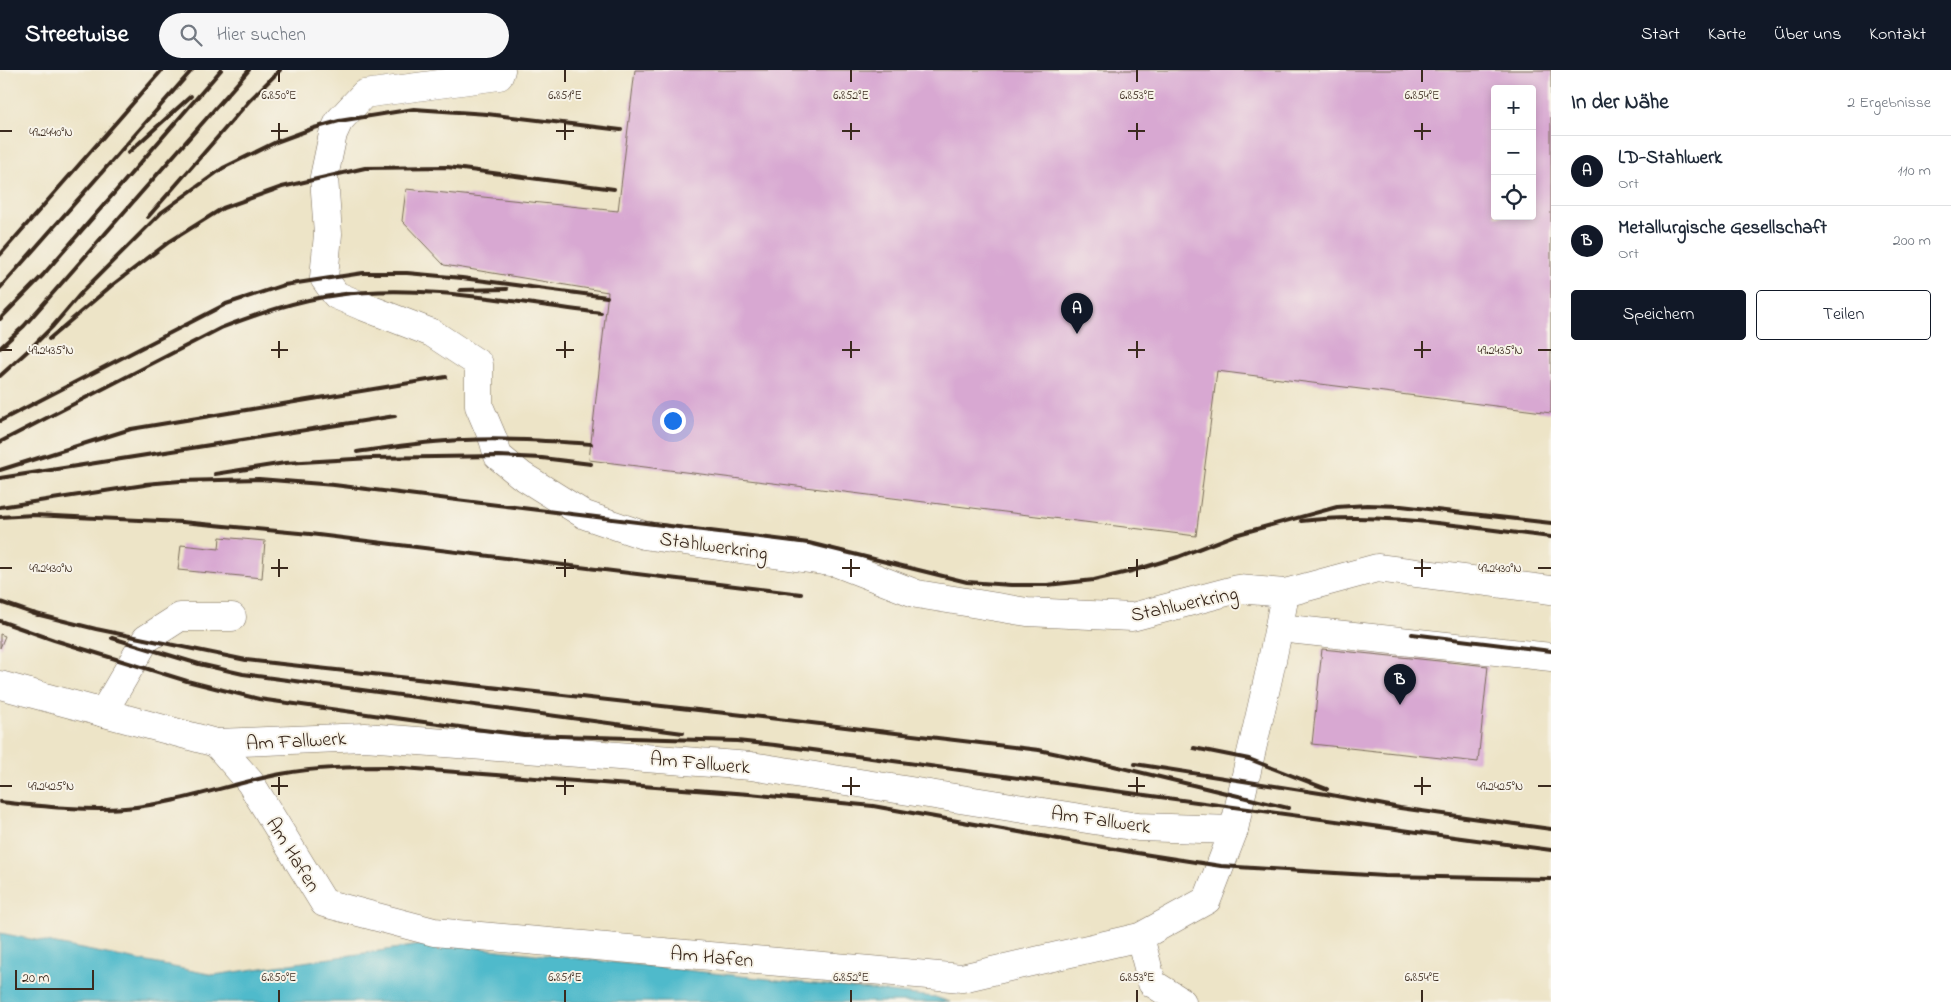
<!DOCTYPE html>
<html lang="de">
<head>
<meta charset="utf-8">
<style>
  body { margin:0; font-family:"Indie Flower",sans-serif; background:#f6f6f7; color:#1f2937 }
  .controls { position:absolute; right:15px; top:15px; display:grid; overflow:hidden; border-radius:5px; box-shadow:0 2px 8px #0003 }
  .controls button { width:45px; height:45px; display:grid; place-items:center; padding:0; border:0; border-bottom:1px solid #e0e1e3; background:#fff; color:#1f2937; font:25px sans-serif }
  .scale { position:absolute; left:15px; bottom:12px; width:79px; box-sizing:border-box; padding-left:5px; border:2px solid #3b2a1e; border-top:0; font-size:14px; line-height:18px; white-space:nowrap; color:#3b2a1e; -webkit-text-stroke:4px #f7f3e8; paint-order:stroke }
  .you { position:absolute; left:672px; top:350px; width:18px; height:18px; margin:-12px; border:4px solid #fff; border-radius:50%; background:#1a73e8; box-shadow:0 0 0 8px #1a73e833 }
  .badge { display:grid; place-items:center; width:32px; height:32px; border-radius:50%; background:#111827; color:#fff; font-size:16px; font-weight:700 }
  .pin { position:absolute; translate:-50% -41px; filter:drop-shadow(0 1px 2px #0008) }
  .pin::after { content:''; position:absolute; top:26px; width:18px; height:15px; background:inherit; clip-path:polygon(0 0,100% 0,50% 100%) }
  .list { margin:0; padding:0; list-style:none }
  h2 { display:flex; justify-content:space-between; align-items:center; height:65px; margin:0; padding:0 20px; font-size:21px }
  h2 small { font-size:16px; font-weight:400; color:#747a83 }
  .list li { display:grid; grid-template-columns:32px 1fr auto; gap:15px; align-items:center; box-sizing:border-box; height:70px; padding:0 20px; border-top:1px solid #e0e1e3 }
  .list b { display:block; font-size:19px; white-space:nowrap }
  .list p { margin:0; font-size:16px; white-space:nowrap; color:#747a83 }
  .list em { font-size:16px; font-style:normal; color:#747a83 }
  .actions { display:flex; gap:10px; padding:15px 20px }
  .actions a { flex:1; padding:11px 0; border:1px solid #111827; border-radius:5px; text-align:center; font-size:18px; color:#111827 }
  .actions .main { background:#111827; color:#fff }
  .icon { flex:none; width:28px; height:28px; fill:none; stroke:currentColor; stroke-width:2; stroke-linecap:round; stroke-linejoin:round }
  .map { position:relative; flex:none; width:1551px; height:932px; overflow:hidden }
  header { display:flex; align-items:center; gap:30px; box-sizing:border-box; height:70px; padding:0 25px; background:#111827; color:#fff }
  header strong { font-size:24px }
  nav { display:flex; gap:28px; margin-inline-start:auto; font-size:18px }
  .search { width:350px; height:45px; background:#f6f6f7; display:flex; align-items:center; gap:12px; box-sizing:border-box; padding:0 18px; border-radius:28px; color:#747a83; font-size:19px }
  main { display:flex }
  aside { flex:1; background:#fff }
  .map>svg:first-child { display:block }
  .water { fill:#4fbacb; stroke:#457274 }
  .building { fill:#d8a8d2; fill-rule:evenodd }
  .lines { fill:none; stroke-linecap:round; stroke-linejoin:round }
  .minor-casing { stroke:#796b59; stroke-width:29 }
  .minor { stroke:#fff; stroke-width:28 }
  .rail { stroke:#3b2a1e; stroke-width:4 }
  .ticks { fill:none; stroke:#3b2a1e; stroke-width:2 }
  .labels { text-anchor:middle; stroke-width:4; stroke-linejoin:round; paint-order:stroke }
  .street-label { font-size:20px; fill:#3b2a1e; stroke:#f7f3e8 }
  .ticks-label { font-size:12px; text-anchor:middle; fill:#3b2a1e; stroke:#f7f3e8; stroke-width:4; stroke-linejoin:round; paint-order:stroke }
</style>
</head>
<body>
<header>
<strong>Streetwise</strong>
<div class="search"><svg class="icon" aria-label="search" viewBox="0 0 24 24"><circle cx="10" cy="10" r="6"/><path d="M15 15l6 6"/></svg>Hier suchen</div>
<nav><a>Start</a><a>Karte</a><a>Über uns</a><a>Kontakt</a></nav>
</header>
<main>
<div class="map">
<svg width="1551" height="932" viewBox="0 0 1551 932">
  <rect width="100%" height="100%" fill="#f7f3e8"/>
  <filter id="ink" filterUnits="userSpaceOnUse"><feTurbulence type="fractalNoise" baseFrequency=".02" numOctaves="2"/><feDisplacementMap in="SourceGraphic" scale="10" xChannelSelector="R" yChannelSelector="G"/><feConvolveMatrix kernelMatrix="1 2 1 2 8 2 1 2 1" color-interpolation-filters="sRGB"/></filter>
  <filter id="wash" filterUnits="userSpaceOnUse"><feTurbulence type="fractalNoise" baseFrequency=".0096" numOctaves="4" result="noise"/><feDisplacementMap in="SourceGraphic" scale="20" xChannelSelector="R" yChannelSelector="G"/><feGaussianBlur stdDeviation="1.12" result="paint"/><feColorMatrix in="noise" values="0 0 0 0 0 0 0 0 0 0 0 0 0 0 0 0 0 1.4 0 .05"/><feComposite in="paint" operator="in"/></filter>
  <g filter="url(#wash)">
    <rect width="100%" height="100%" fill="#ede4c7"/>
    <path class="water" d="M0,863L214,905L434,873L935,927L950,932H0Z"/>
    <g id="blocks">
      <g class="building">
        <path d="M635,0H1551V343L1217,301L1196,466L589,390L608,222L444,195L402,151L406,119L618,141ZM1495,19H1532V146H1495Z"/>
        <path d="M220,467L265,471L262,508L178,500L181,475L219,479Z"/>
        <path d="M0,564L5,566L0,578Z"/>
        <path d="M1322,579L1488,596L1478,692L1312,674Z"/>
      </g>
    </g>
  </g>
  <g filter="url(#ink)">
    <use href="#blocks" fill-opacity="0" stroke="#796b59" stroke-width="1"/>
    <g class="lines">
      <defs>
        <g id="minor">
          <path d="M501,0L499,6L364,24L339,51L333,64L324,107L328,164L324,208L336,225L362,236L432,263L479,294V336L493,369L498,386L521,405L585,445L643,465L837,493L917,524L1027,542L1132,547L1238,519L1285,523L1377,498L1551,520"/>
          <path d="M1279,558L1551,587"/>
          <path d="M0,615L216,673L365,667L751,696L1138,757L1234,760C1250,681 1272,603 1285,523"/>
          <path d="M103,643L146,569L180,547H232"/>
          <path d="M216,673L250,712L324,833L434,862L962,908L1140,867L1207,830L1234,760"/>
          <path d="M1140,867L1152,913L1182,932"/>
        </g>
      </defs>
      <use href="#minor" class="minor-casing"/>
      <use href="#minor" class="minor"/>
      <g class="rail">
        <path d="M128,83L191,26"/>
        <path d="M148,147L250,30L280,0"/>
        <path d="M0,185L162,0"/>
        <path d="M0,218L192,0"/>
        <path d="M460,220L507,219"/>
        <path d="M0,249L43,205L221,0"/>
        <path d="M49,269L111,216L169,172L223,138L282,117L365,98L447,97L614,119"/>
        <path d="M0,278L24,256L249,0"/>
        <path d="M0,306L32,277L53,256L82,222L162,142L223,98L276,72L314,58L339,51L414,39L487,44L621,60"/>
        <path d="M0,351L226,234L284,215L363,203H407L462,208L607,227"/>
        <path d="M0,372L221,258C258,244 297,230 337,225C423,213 516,233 601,243"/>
        <path d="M357,382C392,377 428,371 464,370C506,368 548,371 591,374"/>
        <path d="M0,400L131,359L446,307"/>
        <path d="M215,404L285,393L371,388L498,386L542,388L591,394"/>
        <path d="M0,408L395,346"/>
        <path d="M145,414L180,411L259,409L334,415L809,473L967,512L1011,515H1047L1094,510L1132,501L1178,487L1235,465L1337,437L1367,435L1401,436L1551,453"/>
        <path d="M0,437L151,414"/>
        <path d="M0,447L33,445L182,452L310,464L801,524"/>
        <path d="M1301,451C1384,441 1469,458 1551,467"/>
        <path d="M0,532L38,545"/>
        <path d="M32,543L96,559L246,590L761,647L1039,680L1110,695L1288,738"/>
        <path d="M0,551L54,570L187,611L259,629L467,658L524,665L737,671L775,675L1551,780"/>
        <path d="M1412,564L1551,581"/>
        <path d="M112,568L199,594L243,604L683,663"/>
        <path d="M1194,678L1249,689L1327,719"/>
        <path d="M1135,694L1326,724L1400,738L1551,759"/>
        <path d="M0,732C41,736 84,741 125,738C178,734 229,714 281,704C317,697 354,697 390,697L749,724L873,736L1137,783L1221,796L1385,806L1551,809"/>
      </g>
    </g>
  </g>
  <path class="ticks" d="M279,0V12M565,0V12M851,0V12M1137,0V12M1422,0V12M279,53V70M565,53V70M851,53V70M1137,53V70M1422,53V70M0,61H12M271,61H288M556,61H574M842,61H860M1128,61H1145M1414,61H1431M279,271V288M565,271V288M851,271V288M1137,271V288M1422,271V288M0,280H12M271,280H288M556,280H574M842,280H860M1128,280H1145M1414,280H1431M1538,280H1551M279,489V507M565,489V507M851,489V507M1137,489V507M1422,489V507M0,498H12M271,498H288M556,498H574M842,498H860M1128,498H1145M1414,498H1431M1538,498H1551M279,707V725M565,707V725M851,707V725M1137,707V725M1422,707V725M0,716H12M271,716H288M556,716H574M842,716H860M1128,716H1145M1414,716H1431M1538,716H1551M279,920V932M565,920V932M851,920V932M1137,920V932M1422,920V932"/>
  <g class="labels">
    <g class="street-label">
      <text transform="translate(714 475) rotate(8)" y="7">Stahlwerkring</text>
      <text transform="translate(1184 533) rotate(-12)" y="7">Stahlwerkring</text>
      <text transform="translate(296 670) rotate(-3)" y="7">Am Fallwerk</text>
      <text transform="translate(700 692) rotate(5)" y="7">Am Fallwerk</text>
      <text transform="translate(1101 749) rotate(8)" y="7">Am Fallwerk</text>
      <text transform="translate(294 784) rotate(58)" y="7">Am Hafen</text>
      <text transform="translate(712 886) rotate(5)" y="7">Am Hafen</text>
    </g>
  </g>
  <g class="ticks-label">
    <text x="279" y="29">6.850°E</text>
    <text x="565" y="29">6.851°E</text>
    <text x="851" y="29">6.852°E</text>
    <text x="1137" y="29">6.853°E</text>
    <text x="1422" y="29">6.854°E</text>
    <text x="51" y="66">49.2440°N</text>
    <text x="51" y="284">49.2435°N</text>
    <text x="1500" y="284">49.2435°N</text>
    <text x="51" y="502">49.2430°N</text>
    <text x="1500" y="502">49.2430°N</text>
    <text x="51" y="720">49.2425°N</text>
    <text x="1500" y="720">49.2425°N</text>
    <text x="279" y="911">6.850°E</text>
    <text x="565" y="911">6.851°E</text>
    <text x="851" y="911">6.852°E</text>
    <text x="1137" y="911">6.853°E</text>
    <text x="1422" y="911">6.854°E</text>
  </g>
</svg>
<div class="controls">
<button>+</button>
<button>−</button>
<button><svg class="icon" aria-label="locate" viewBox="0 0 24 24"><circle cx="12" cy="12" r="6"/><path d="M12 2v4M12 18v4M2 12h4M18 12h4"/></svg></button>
</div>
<div class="scale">20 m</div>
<div class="you"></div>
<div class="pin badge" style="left:1077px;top:264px">A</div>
<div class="pin badge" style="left:1400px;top:635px">B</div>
</div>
<aside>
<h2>In der Nähe<small>2 Ergebnisse</small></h2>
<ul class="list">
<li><span class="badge">A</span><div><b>LD-Stahlwerk</b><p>Ort</p></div><em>110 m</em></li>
<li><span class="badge">B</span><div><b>Metallurgische Gesellschaft</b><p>Ort</p></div><em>200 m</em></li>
</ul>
<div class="actions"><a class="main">Speichern</a><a>Teilen</a></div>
</aside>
</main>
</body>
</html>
